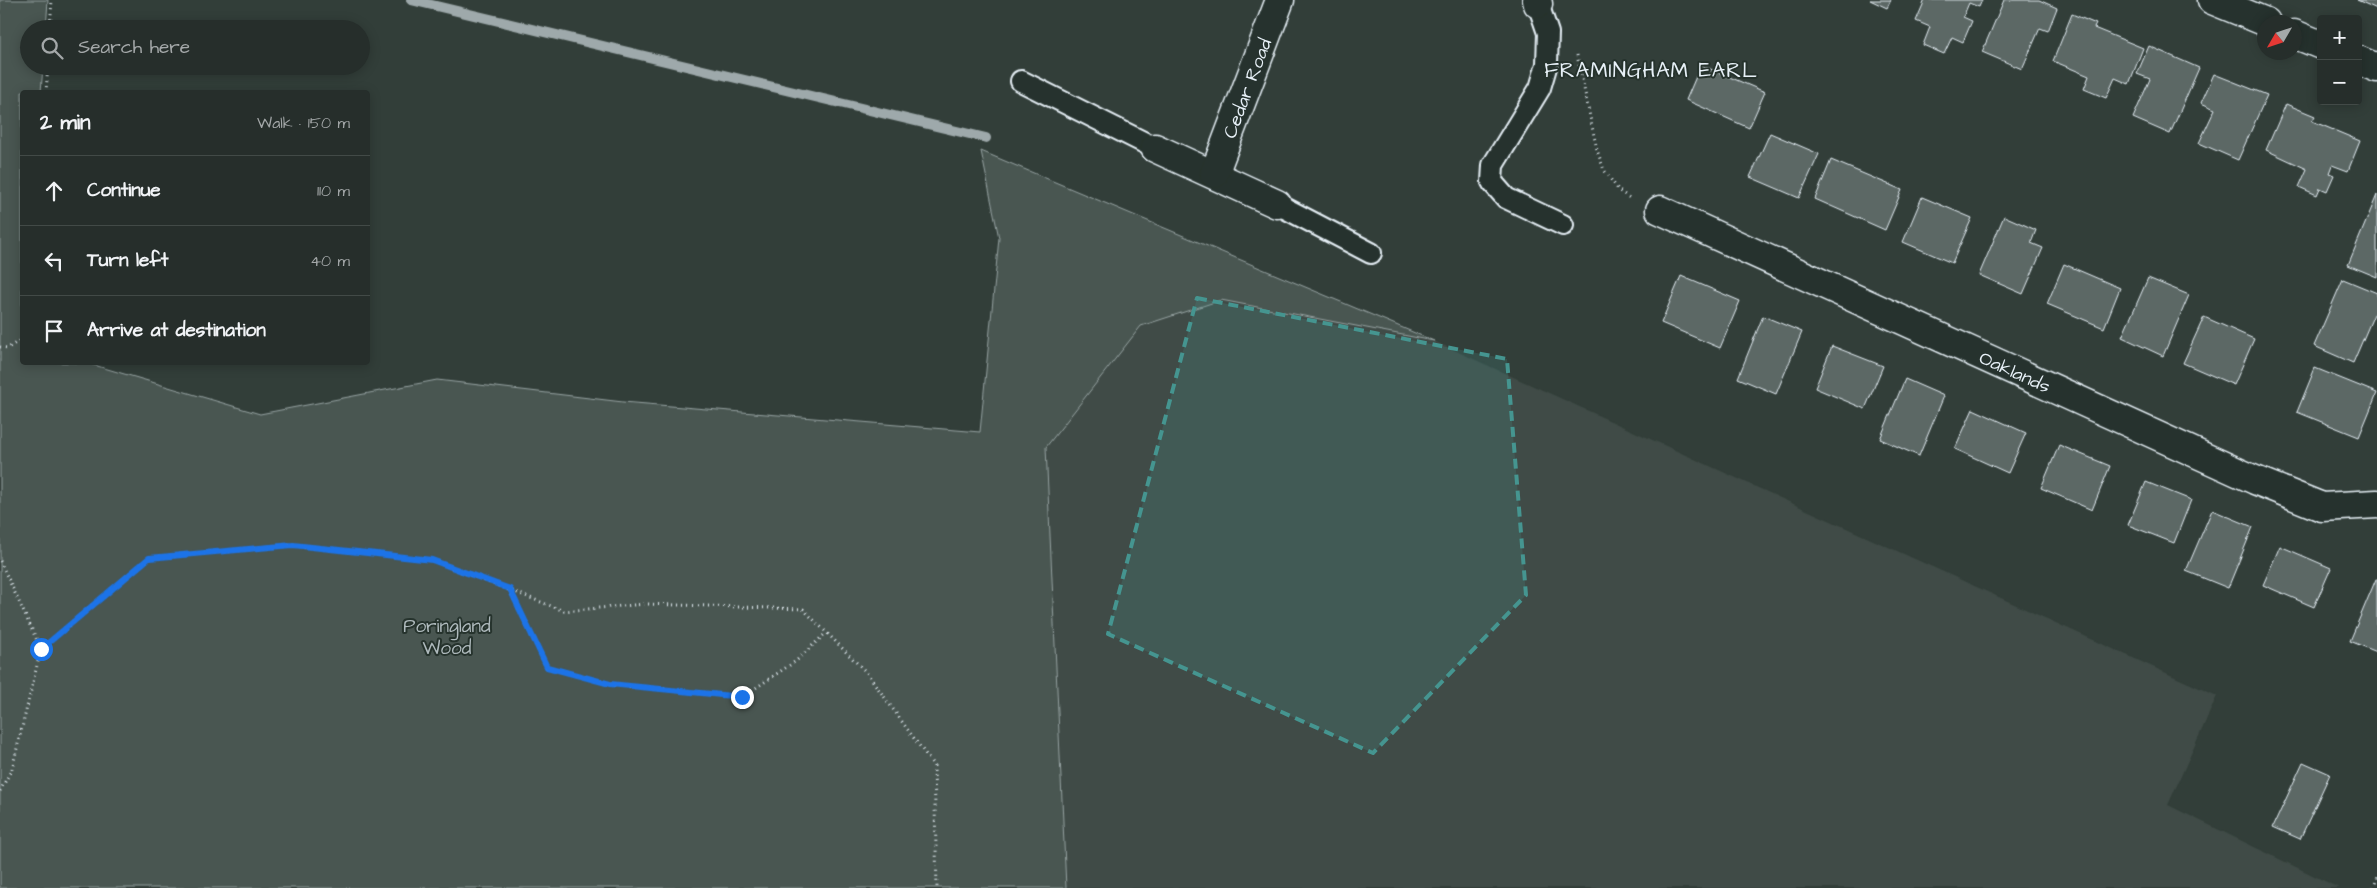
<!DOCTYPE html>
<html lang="en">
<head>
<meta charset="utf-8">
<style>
  body { margin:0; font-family:"Architects Daughter",sans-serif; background:#2e3633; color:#f1f3f6 }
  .controls { position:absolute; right:15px; top:15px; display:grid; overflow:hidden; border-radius:5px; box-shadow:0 2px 12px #0003 }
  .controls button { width:45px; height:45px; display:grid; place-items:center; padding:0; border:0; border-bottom:1px solid #424a47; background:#262e2b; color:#f1f3f6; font:25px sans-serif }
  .compass { position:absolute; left:2257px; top:15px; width:45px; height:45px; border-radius:50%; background:#262e2b; box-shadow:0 2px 12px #0003; rotate:231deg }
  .stop { position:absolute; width:15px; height:15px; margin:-11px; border:4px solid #1a73e8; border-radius:50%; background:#fff }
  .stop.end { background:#1a73e8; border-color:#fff; box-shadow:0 1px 5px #0008 }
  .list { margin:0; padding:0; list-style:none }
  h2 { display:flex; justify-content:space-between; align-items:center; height:65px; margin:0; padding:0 20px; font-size:21px }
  h2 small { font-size:16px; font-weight:400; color:#a4a8a9 }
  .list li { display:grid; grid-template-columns:32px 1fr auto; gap:15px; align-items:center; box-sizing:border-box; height:70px; padding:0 20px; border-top:1px solid #424a47 }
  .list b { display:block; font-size:19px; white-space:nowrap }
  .list em { font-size:16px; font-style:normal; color:#a4a8a9 }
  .icon { flex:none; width:28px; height:28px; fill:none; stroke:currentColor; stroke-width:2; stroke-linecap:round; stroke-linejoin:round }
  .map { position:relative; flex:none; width:2377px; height:888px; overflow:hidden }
  .search { position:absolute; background:#262e2b; box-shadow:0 2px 12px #0003; left:20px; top:20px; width:350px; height:55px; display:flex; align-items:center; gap:12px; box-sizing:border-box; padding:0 18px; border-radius:28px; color:#a4a8a9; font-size:19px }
  .panel { position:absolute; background:#262e2b; box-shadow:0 2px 12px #0003; left:20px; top:90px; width:350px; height:275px; border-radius:5px }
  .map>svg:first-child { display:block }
  .built { fill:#3f4b46 }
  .green { fill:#495651; stroke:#98a4a4 }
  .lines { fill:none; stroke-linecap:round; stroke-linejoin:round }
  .stream { stroke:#9ea9ab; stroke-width:10 }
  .building { fill:#5c6865; stroke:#e8f1f8 }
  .service-casing { stroke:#e8f1f8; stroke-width:24 }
  .minor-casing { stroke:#e8f1f8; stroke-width:31 }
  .path { stroke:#e8f1f8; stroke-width:3; stroke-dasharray:1 4; stroke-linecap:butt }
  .service { stroke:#26332d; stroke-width:20 }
  .minor { stroke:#26332d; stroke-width:28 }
  .route { stroke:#1a73e8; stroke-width:6 }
  .marked { fill:#459590; fill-opacity:0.2; stroke:#459590; stroke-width:4; stroke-dasharray:10 6; stroke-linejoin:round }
  .labels { text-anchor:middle; stroke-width:4; stroke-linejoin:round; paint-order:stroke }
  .street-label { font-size:19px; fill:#e8f1f8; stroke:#26332d }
  .park-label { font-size:19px; fill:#b0bbbe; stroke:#26332d }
  .quarter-label { font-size:21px; letter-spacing:1px; fill:#e8f1f8; stroke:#26332d }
</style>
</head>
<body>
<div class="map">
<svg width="2377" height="888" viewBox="0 0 2377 888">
  <rect width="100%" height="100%" fill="#323e39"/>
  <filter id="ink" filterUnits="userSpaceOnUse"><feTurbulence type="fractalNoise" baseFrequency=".02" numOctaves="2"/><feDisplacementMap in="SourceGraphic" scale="10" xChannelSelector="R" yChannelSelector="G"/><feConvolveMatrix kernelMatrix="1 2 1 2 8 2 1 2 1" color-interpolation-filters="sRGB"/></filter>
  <g filter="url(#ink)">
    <path class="built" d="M981,151L1434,341L2217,696L2168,805L2339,888H1066L1046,447Z"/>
    <path class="green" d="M0,0H48L46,29H29V66H43L41,92H22V362L87,363L260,414L437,380L623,402L980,432L999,238L981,151L1434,341L1221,300L1141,326L1046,447L1066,888H0Z"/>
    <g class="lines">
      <path class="stream" d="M411,0L986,138"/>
    </g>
    <g class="building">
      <path d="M1870,0H1891L1887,8Z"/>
      <path d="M1925,0H1982L1979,7L1969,3L1963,17L1972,21L1963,42L1952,37L1944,54L1923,45L1930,27L1916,21Z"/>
      <path d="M2004,0H2039L2057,8L2048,31L2040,28L2022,69L1982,52Z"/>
      <path d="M2357,0H2377V9Z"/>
      <path d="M2072,14L2096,24L2094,28L2143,48L2129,84L2115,78L2106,98L2084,89L2089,76L2053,61Z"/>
      <path d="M2149,46L2199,68L2170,134L2133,118L2150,79L2137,74Z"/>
      <path d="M1701,65L1765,92L1749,128L1686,100Z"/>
      <path d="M2214,74L2267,95L2238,160L2199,143L2215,109L2201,103Z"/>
      <path d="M2286,104L2315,116L2312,121L2360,141L2348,171L2332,165L2329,173L2334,175L2327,191L2320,188L2317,195L2299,187L2307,169L2266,150Z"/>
      <path d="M1770,133L1819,154L1799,198L1750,177Z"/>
      <path d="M1831,160L1902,190L1885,230L1815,199Z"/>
      <path d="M2377,195V277L2348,265Z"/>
      <path d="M1922,197L1972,218L1952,263L1903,242Z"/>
      <path d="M2004,216L2036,230L2031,243L2043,248L2023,294L1979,275Z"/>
      <path d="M2064,264L2120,288L2104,328L2047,304Z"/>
      <path d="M1681,276L1740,301L1720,348L1661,323Z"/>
      <path d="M2148,278L2189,295L2163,356L2122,337Z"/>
      <path d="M2343,279L2377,293V307L2353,363L2314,346Z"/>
      <path d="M1763,316L1802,332L1776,394L1738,378Z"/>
      <path d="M2204,317L2254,339L2234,385L2183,363Z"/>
      <path d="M1832,346L1883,366L1865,409L1815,388Z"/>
      <path d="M2315,368L2377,393L2359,437L2297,412Z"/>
      <path d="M1905,379L1944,396L1919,456L1880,439Z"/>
      <path d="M1973,409L2026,433L2008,473L1955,449Z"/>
      <path d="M2059,445L2110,466L2092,510L2041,488Z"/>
      <path d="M2146,482L2191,500L2174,543L2128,525Z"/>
      <path d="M2212,510L2253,527L2228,588L2186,571Z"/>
      <path d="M2280,546L2331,568L2314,607L2263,585Z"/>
      <path d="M2376,579H2377V652L2350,641Z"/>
      <path d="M2303,762L2330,774L2300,839L2273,827Z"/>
    </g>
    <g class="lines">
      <defs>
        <g id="service">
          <path d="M1538,4L1548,33L1547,64L1540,88L1493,165L1492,182L1506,198L1563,225"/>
          <path d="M1021,81L1155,148"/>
          <path d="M1277,204L1371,253"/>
        </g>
        <g id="minor">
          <path d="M1537,0L1538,4"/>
          <path d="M2212,0L2266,22"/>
          <path d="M2294,34L2321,45"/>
          <path d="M2358,60L2377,68"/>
          <path d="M1155,148L1277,204"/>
          <path id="s1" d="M1214,174L1280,0"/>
          <path id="s2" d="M1660,210L2255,480L2322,507L2377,504"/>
        </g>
      </defs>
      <use href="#service" class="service-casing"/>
      <use href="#minor" class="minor-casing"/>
      <g class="path">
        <path d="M50,29L52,0"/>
        <path d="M1577,55L1597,150L1604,170L1619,191L1631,199"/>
        <path d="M46,92L48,66"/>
        <path d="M0,347L8,348L22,339"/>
        <path d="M0,561L41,649"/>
        <path d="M510,590L547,667L610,684L742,697L796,661L826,633"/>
        <path d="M0,791L12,769L41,649L149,558L293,545L432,560L564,611L646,604L803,609L867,673L934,766L937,888"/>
        <path d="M2374,888L2377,877"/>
      </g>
      <use href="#service" class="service"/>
      <use href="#minor" class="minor"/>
    </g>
  </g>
  <g class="lines" filter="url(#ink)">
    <path class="route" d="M41,649L149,558L293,545L432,560L510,589L547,667L610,684L742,697"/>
  </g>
  <path class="marked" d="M1197,298L1507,359L1526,595L1373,753L1108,634Z"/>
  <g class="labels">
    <g class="street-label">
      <text dy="7" stroke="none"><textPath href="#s1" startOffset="92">Cedar Road</textPath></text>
      <text dy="7" stroke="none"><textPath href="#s2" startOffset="390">Oaklands</textPath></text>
    </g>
    <g class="park-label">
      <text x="447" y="632">Poringland<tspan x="447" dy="22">Wood</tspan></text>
    </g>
    <g class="quarter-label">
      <text x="1651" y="77">FRAMINGHAM EARL</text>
    </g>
  </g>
</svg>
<div class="controls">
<button>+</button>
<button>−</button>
</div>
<svg class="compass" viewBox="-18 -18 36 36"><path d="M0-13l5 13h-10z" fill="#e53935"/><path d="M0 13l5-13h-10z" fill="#a4a8a9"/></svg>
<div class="stop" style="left:41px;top:649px"></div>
<div class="stop end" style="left:742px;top:697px"></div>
<div class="search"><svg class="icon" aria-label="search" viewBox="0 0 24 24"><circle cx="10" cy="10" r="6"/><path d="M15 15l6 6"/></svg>Search here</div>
<section class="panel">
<h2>2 min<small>Walk · 150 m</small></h2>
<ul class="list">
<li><svg class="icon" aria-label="ahead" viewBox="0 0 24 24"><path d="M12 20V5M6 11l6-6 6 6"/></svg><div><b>Continue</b></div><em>110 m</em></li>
<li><svg class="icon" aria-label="left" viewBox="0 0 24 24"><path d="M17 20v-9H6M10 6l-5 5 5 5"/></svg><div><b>Turn left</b></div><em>40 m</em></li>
<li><svg class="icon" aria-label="arrive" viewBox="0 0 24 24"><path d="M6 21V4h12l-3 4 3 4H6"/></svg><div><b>Arrive at destination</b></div></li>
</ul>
</section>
</div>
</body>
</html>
